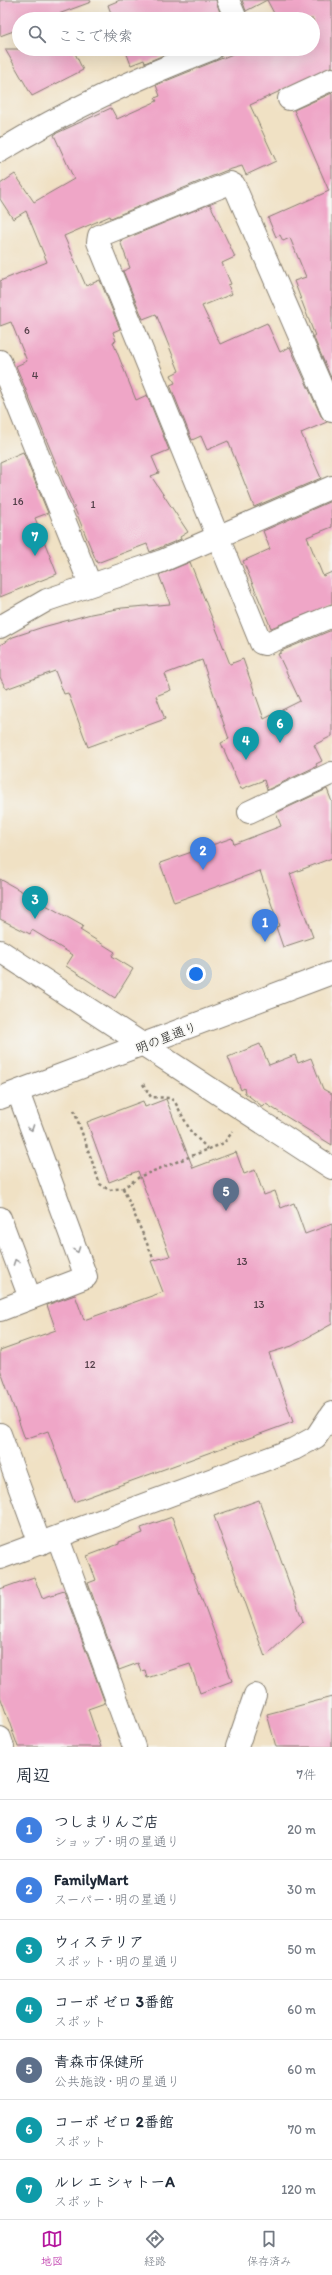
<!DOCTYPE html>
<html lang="ja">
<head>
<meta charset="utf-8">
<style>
  body { margin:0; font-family:Itim,"Klee One",sans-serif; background:#f2f2f3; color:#1f2937 }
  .you { position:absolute; left:196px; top:974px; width:14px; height:14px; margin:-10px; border:3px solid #fff; border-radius:50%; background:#1a73e8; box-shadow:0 0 0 6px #1a73e833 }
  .badge { display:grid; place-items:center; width:26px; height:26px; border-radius:50%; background:#b5179e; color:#fff; font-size:13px; font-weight:700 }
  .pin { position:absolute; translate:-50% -33px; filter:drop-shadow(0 1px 2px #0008) }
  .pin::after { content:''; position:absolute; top:21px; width:14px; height:12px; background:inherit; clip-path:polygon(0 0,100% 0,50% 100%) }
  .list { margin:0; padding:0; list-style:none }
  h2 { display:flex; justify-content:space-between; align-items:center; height:52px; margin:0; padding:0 16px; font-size:17px }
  h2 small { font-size:13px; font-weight:400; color:#747a83 }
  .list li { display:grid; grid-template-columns:26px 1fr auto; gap:12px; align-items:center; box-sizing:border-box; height:60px; padding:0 16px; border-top:1px solid #e0e1e3 }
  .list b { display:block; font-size:15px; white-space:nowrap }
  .list p { margin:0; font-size:13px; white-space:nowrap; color:#747a83 }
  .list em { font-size:13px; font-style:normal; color:#747a83 }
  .icon { flex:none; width:22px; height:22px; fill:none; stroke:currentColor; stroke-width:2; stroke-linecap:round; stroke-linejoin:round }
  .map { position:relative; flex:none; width:332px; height:1747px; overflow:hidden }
  .search { position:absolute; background:#fff; box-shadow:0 4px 16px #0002; left:12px; right:12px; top:12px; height:44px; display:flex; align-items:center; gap:10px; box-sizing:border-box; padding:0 14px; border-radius:22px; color:#747a83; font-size:15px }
  .sheet { height:472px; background:#fff }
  nav { display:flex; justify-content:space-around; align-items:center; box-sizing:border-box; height:56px; border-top:1px solid #e0e1e3; background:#fff; font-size:11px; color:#747a83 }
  nav a { display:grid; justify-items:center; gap:2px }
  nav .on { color:#b5179e }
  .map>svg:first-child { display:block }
  .building { fill:#efa6c7 }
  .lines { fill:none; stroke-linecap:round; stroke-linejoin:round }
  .minor-casing { stroke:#867e70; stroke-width:24 }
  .path { stroke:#867e70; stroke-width:2.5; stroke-dasharray:3 3; stroke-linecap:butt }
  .minor { stroke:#fff; stroke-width:22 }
  .oneway { stroke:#999 }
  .labels { text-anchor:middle; stroke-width:3; stroke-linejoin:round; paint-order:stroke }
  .number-label { font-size:11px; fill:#513e47 }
  .street-label { font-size:13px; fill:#1c1c1c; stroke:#f6f6f2 }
</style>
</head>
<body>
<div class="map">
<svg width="332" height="1747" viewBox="0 0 332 1747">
  <rect width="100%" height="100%" fill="#f6f6f2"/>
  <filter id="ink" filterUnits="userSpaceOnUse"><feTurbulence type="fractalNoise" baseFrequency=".025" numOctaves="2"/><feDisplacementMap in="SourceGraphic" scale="8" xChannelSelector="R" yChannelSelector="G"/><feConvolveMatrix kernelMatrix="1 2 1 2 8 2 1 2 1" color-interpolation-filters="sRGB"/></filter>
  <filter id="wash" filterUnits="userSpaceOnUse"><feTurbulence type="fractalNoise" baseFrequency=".012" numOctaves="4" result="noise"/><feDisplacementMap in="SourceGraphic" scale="16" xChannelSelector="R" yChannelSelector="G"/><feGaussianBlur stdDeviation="0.9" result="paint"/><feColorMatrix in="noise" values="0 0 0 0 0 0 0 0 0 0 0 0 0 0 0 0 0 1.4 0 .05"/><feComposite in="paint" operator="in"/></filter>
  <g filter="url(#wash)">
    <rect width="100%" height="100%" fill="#f0e1c4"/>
    <g id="blocks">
      <g class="building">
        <path d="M0,0H90L91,2L45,19H19V29L0,36Z"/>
        <path d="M120,0H216L222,19H113L108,5Z"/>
        <path d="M242,0H332V67L250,105L276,161L246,175L242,166L225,171L111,218L110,216L64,236L86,286L100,280L120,329L113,332L116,341L113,342L136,400L147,395L169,450L152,457L159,473L151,476L188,532L180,537L181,539L157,549L150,552L147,544L97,563L16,366L27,361L11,322L0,326V281L47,262L26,211L13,219L0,199V184L15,174L34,202L74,179L54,135L57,133L111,108L117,119L157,101L155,98L160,96L156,85L245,49H313V19H277L267,0L246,11Z"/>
        <path d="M5,49H73L83,70L32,96Z"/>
        <path d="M125,49H178L145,63L144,60L131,65Z"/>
        <path d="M332,93V380L313,336H315L294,281L306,277L290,238L283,241L280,235L276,237L268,218L329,191L294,110Z"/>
        <path d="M210,204L235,257L222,263L231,284L228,285L232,294L202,306L220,344L267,323L280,352L290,347L321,416L327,422L301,433L321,478L254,507L228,441L207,450L201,436L192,440L170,385L175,383L171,375L179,371L156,314L143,319L123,271L130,268L120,241Z"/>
        <path d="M23,452L48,513L35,518L57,574L0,597V462Z"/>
        <path d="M331,501L332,527L307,537L323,576L332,572V604L271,628L243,561L270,549L263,531Z"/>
        <path d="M190,562L230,664L243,659L264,719L300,701L278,654L281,653V651L332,630V736L314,745L322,761L316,764L317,766L267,790L264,780L241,789L221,743L229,739L202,660L165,674L171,690L156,696L165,719L88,747L68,693L64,694L55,671L6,689L0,677V645L13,637L43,627L91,614L122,608L170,604L159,575Z"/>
        <path d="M327,789L332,802V858L290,874L313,937L283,947L276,927L279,926L260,871L174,902L160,863L232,838L234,844L281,826L276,813Z"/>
        <path d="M0,879L83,926L80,930L115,952L112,956L133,969L115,998L66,966L73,955L32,930L30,934L0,919Z"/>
        <path d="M260,1044L269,1065L295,1055L298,1063L311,1058L323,1089L332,1094V1145L266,1104L263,1107L245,1093L244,1088L241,1090L228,1057Z"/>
        <path d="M166,1099L193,1168L236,1152L244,1174L255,1170L264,1195L275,1191L281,1208L294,1203L305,1234L332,1224V1324L292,1346L269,1353L293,1422L74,1502L48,1431L25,1439L0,1369V1350L56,1330L47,1305L75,1295L84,1320L163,1292L151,1261L170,1256L138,1171L109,1182L87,1122L143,1101L145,1107Z"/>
        <path d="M259,1500L303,1621L265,1657L214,1516Z"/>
        <path d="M172,1517L232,1681L200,1693L190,1664L147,1678L145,1670L141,1671L138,1663L119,1670L88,1583L96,1580L87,1556L119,1544V1542L143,1533L141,1528Z"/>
        <path d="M34,1577L42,1598L64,1591L105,1703L88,1709L101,1747H18L0,1696V1589Z"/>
        <path d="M332,1697V1747H276L267,1714Z"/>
      </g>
    </g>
  </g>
  <g filter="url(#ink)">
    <use href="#blocks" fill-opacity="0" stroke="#867e70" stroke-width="1"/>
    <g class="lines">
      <defs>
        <g id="minor">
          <path d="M228,0L236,19"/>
          <path d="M289,99L332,79"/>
          <path d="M0,151C68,110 138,77 212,49"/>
          <path d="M0,361L90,584"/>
          <path d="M332,411L234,185L230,183L99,236L98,242L261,643L265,644L332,616"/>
          <path d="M0,627L47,600L162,561L332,487"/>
          <path d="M249,812L332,773"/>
          <path d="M0,951L332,1168"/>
          <path d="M0,1098L332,973"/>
          <path d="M0,1218L30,1298"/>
          <path d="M0,1310L86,1277L18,1092"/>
          <path d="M0,1434L40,1544"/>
          <path d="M58,1538L134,1747"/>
          <path d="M0,1558L294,1449L316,1437L332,1413"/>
          <path d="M0,1738L3,1747"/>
          <path d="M237,1747L255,1695"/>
        </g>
      </defs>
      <use href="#minor" class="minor-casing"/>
      <g class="path">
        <path d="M143,1084L151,1097L170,1098L175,1102L191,1132L208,1149"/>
        <path d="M74,1110L100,1184L109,1190L123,1188L141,1176L224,1143L233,1131"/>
        <path d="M123,1188L154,1260"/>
      </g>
      <use href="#minor" class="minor"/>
    </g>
    <defs><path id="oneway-chevron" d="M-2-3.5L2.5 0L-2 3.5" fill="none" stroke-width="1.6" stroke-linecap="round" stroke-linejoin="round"/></defs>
    <g class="oneway">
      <use href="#oneway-chevron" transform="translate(31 1128) rotate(70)"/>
      <use href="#oneway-chevron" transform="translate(77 1250) rotate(70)"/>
      <use href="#oneway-chevron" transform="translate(16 1262) rotate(-110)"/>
    </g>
  </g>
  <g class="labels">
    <g class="number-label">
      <text x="27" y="334">6</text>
      <text x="35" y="379">4</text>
      <text x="18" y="505">16</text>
      <text x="93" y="508">1</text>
      <text x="242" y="1265">13</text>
      <text x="259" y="1308">13</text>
      <text x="90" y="1368">12</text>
    </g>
    <g class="street-label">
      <text transform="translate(166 1037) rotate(-21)" y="5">明の星通り</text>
    </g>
  </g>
</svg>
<div class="you"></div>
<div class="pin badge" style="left:265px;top:942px;background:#3f7fe0">1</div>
<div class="pin badge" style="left:203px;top:870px;background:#3f7fe0">2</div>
<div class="pin badge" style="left:35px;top:919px;background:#0f9aa8">3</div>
<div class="pin badge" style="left:246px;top:760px;background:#0f9aa8">4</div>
<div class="pin badge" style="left:226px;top:1211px;background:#5c6f8a">5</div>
<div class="pin badge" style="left:280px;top:743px;background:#0f9aa8">6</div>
<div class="pin badge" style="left:35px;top:556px;background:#0f9aa8">7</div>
<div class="search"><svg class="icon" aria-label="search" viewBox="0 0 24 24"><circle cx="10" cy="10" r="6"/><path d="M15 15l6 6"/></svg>ここで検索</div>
</div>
<section class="sheet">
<h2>周辺<small>7件</small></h2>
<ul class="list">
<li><span class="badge" style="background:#3f7fe0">1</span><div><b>つしまりんご店</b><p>ショップ · 明の星通り</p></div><em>20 m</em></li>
<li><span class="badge" style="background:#3f7fe0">2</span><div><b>FamilyMart</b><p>スーパー · 明の星通り</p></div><em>30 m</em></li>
<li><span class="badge" style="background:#0f9aa8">3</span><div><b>ウィステリア</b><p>スポット · 明の星通り</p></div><em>50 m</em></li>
<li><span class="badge" style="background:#0f9aa8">4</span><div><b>コーポ ゼロ 3番館</b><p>スポット</p></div><em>60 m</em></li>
<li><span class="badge" style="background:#5c6f8a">5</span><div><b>青森市保健所</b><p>公共施設 · 明の星通り</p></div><em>60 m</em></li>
<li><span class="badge" style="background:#0f9aa8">6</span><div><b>コーポ ゼロ 2番館</b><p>スポット</p></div><em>70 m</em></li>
<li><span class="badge" style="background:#0f9aa8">7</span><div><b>ルレ エ シャトーA</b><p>スポット</p></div><em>120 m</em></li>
</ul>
</section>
<nav>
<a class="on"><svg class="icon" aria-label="map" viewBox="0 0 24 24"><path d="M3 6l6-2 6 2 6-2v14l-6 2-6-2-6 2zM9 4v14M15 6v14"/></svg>地図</a>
<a><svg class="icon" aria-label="directions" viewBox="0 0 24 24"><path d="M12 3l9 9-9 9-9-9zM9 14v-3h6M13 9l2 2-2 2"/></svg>経路</a>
<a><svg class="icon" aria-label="saved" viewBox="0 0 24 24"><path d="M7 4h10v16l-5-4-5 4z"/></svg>保存済み</a>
</nav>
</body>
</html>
